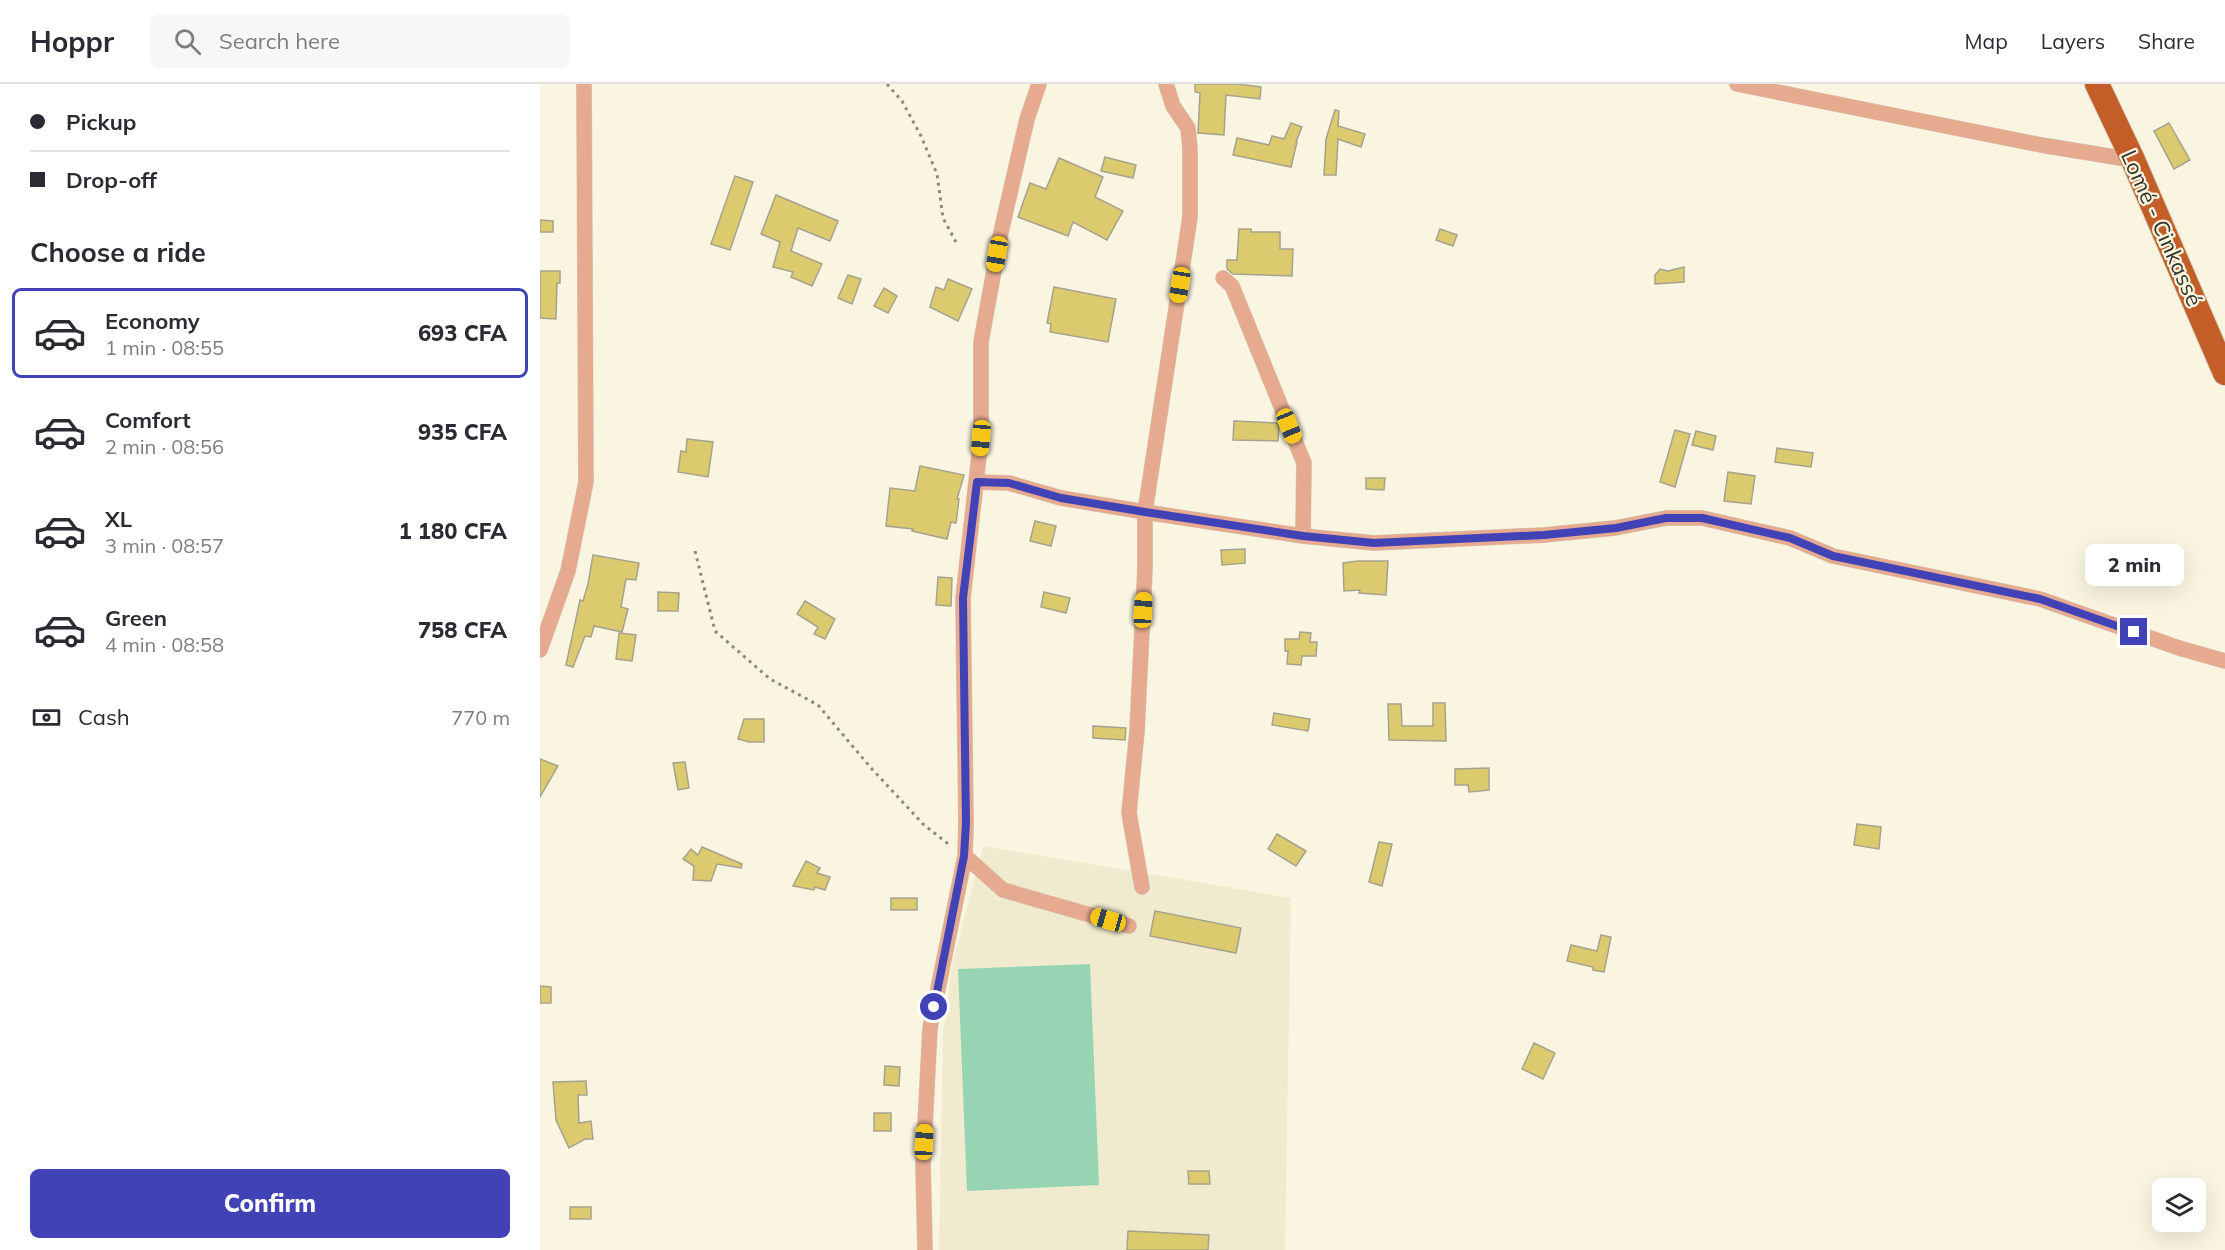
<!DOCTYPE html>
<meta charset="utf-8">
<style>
body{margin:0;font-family:Mulish,sans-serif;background:#f7f7f7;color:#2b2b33;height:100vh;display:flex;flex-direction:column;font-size:22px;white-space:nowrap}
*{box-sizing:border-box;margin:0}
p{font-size:20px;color:#7c7c81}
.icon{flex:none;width:33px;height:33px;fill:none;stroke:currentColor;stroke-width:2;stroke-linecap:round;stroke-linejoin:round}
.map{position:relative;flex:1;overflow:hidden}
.panel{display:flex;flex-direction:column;background:#fff;width:540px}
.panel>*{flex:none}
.banner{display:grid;align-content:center;height:132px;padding:0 30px;background:#fff}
.tools{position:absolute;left:1612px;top:1094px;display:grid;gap:12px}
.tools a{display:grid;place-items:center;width:54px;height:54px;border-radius:9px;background:#fff;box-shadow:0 6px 24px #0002;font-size:30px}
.end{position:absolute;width:27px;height:27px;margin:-14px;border:8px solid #4242b7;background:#fff;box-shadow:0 0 0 3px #fff}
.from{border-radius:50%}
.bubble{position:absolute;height:42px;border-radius:9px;background:#fff;box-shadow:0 6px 24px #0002;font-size:20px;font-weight:800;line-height:42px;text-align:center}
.car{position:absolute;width:18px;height:36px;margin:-18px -9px;border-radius:8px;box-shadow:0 0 4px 2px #0007;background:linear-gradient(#f5c518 24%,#345 0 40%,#f5c518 0 76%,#345 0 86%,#f5c518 0)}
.banner b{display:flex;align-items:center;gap:21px;height:57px;font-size:22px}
.banner b+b{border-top:2px solid #e1e1e2}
.banner i{width:15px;height:15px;background:#2b2b33}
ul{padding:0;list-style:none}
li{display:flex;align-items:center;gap:18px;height:90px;margin:0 12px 9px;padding:0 18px;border:3px solid transparent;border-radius:9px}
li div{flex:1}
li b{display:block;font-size:22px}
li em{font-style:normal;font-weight:800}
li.selected{border-color:#4242b7}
li>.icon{width:54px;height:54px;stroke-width:1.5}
h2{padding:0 30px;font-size:27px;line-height:72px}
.pay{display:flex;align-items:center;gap:15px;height:66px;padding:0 30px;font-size:22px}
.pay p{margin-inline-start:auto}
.cta{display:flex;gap:12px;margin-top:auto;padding:12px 30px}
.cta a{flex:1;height:69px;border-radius:9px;background:#4242b7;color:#fff;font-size:24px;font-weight:800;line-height:69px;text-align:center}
header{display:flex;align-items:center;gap:36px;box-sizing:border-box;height:84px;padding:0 30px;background:#fff;border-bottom:2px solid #e1e1e2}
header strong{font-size:28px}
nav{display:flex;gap:33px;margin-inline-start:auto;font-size:21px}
.search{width:420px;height:54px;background:#f7f7f7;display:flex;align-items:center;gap:15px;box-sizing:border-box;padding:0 21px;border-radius:9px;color:#7c7c81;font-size:22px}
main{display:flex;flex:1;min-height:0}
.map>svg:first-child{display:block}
</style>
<header>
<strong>Hoppr</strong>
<div class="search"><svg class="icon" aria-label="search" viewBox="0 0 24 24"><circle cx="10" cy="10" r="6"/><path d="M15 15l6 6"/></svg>Search here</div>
<nav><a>Map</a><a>Layers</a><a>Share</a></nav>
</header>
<main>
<section class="panel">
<div class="banner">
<b><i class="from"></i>Pickup</b>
<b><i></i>Drop-off</b>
</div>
<h2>Choose a ride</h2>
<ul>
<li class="selected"><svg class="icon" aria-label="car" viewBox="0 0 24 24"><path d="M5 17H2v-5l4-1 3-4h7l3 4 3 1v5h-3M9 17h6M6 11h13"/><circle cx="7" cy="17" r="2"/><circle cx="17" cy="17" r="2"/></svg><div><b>Economy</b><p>1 min · 08:55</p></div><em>693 CFA</em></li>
<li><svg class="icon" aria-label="car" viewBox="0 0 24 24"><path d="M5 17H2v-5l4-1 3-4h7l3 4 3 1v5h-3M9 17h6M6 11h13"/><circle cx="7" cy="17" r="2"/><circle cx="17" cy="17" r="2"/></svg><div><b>Comfort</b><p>2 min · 08:56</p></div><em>935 CFA</em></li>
<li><svg class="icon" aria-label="car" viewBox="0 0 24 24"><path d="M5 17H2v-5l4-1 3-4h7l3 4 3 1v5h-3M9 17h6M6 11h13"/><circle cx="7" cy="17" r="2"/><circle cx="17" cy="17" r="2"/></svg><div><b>XL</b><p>3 min · 08:57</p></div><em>1 180 CFA</em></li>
<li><svg class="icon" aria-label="car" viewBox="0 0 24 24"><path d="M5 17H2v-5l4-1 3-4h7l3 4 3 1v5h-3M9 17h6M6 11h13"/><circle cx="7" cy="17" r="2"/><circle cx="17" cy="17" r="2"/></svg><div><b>Green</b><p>4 min · 08:58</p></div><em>758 CFA</em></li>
</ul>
<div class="pay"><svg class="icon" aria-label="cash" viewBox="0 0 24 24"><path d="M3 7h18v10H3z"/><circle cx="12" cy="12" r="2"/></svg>Cash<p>770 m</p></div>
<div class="cta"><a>Confirm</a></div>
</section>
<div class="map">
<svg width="1685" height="1166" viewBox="0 0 1685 1166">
<rect width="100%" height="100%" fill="#f9f5e0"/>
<path fill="#f0ebce" d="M443,762L751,814L745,1166H399L403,950L412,881Z"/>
<path fill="#96d4b3" d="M550,880L559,1101L427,1107L418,885Z"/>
<g fill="#dbcb6e" stroke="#a6a28e" stroke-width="1.5">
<path d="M655,0H697L721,3L720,15L686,11L684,51L658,49L660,9L655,8Z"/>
<path d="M795,26L799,27L798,42L825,50L821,63L798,55L796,91H784L786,55Z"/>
<path d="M751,39L762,43L756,58H757L751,83L693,71L697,54L729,61L732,52L744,55Z"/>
<path d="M1629,39L1650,76L1634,85L1614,47Z"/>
<path d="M565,73L596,81L593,94L561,87Z"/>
<path d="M519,74L563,93L555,113L583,127L567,156L533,138L528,152L478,133L490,99L506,105Z"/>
<path d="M195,92L213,98L190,166L171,160Z"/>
<path d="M236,111L298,137L290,157L258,144L251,167L282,180L272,202L251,193L253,188L233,183L240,158L221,150Z"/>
<path d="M0,136L13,137V148H0Z"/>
<path d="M699,145H711V148H740V165H753L752,192L693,190L687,185V176H697Z"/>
<path d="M900,145L917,151L913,162L896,156Z"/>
<path d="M1144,183V198L1115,200V191L1120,185L1128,187Z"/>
<path d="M0,187H20V199H17L16,235L0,234Z"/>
<path d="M308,191L321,195L312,220L298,214Z"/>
<path d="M408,195L432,205L418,237L390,223L396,203L404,206Z"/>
<path d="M514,203L576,215L568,258L510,248L511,240L507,239Z"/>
<path d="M344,204L357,212L348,229L334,222Z"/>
<path d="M694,337L737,339L739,343L738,357L693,356Z"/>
<path d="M1135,346L1150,350L1135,403L1120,398Z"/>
<path d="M1156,347L1176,352L1173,366L1152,361Z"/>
<path d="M147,355L173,358L168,393L138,388L141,367L146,368Z"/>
<path d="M1237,364L1273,369L1271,383L1235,378Z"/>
<path d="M380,382L424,391L417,415H419L416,439L411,438L407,455L372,447L373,445L346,442L350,404L375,407Z"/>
<path d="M1188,388L1215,392L1211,420L1184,417Z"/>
<path d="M826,394H845L844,406L826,405Z"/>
<path d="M495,437L516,442L511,462L490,457Z"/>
<path d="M705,465V479L682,481L681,466Z"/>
<path d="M53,471L99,479L96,496L86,495L81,523L88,525L82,548L54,542L51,553L45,552L33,583L26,581L40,516L43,517L48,500Z"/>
<path d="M818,477H848L846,511L819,509L820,506L804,507L803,479Z"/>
<path d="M398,493L412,494L411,522L396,521Z"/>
<path d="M118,508L139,509L138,527H118Z"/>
<path d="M504,508L530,514L526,529L501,523Z"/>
<path d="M265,517L295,535L285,555L274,550L278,543L257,530Z"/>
<path d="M760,548L771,549L770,558H777L776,572H762L761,581L747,580L748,567H745V555H759Z"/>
<path d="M79,549L96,551L92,577L76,575Z"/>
<path d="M893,619H905L906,657L849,656L848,620H861L862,642H893Z"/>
<path d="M734,629L770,635L768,647L732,641Z"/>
<path d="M204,635H224V658H209L198,655Z"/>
<path d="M553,642L586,644L585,656L553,654Z"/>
<path d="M0,675L18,682L0,713Z"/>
<path d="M145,678L149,704L138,706L133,679Z"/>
<path d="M949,684V706L929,708L928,701H915V685Z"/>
<path d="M1317,740L1341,743L1339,765L1314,761Z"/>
<path d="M737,750L766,767L756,782L728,765Z"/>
<path d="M839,758L852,760L842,802L829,798Z"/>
<path d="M162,763L202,780L201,784L177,780L171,797L153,796L154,782L143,775L151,765L158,771Z"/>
<path d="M266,777L280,784L277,789L290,793L285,806L275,803L274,806L253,802Z"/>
<rect x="351" y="814" width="26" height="12"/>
<path d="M615,827L701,844L696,869L610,852Z"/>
<path d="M1061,851L1071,853L1064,888L1053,886V883L1027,877L1031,861L1057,867Z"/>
<path d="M0,902L11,903V919H0Z"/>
<path d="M994,959L1015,969L1003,995L982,985Z"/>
<path d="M345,982L360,983L359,1002L344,1001Z"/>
<path d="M46,997L47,1011H38L39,1039L51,1037L53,1055H45L29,1064L16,1036L13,998Z"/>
<rect x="334" y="1029" width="17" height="18"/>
<path d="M648,1087H669L670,1100H649Z"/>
<rect x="30" y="1123" width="21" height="12"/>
<path d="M588,1147L669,1151L668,1166H587Z"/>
</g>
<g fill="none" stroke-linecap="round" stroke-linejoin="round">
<g stroke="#d6d2bf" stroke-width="16">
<g id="minor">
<path d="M1197,0L1501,61L1593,76"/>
<path d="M683,194L692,202L764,379L763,452"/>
<path d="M437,398L469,399L521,414L605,428L763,452L834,459L1004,451L1075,444L1126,434H1162L1250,454L1293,472L1500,515L1639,564L1685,577"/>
<path d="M0,566L28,487L46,398L44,0"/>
<path d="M425,772L463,806L589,842"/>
<path d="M602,803L589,729L597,647L605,484V428L650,133V65L648,44L633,22L626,0"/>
<path d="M385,1166L383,1081L390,944L425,772L426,739L423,514L441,354V258L461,148L487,35L499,0"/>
</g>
</g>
<g stroke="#d6d2bf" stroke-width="26">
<path id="trunk" d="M1557,0L1593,76L1685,289"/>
</g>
<g stroke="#8d8a7d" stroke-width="3" stroke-dasharray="3 4.5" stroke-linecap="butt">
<path d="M347,0L362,17L381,52L397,90L403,134L416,158"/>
<path d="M155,467L175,547L230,595L278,621L331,684L384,741L411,762"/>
</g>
<use href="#minor" stroke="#e5aa8f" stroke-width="15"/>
<use href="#trunk" stroke="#c35e28" stroke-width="24"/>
</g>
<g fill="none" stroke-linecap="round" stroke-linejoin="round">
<path stroke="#4242b7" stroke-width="8" d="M394,923L424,772L426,739L423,514L437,398L469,399L521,414L605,428L763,452L834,459L1004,451L1076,444L1126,434H1162L1250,454L1293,472L1500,515L1594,548"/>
</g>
<g text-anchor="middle" stroke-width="4.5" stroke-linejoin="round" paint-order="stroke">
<g font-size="22" fill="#34332b" stroke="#f9f5e0">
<text transform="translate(1622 144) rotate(66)" y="8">Lomé - Cinkassé</text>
</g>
</g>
</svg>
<div class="tools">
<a><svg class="icon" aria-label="layers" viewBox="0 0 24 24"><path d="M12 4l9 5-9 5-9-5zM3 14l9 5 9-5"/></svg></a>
</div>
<i class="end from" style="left:394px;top:923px"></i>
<i class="end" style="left:1594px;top:548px"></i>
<div class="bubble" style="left:1545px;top:460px;width:99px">2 min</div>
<i class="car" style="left:457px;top:170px;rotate:190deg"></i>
<i class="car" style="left:640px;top:201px;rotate:189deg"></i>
<i class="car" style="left:749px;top:342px;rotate:158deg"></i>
<i class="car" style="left:441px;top:354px;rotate:185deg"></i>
<i class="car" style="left:603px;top:526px;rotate:3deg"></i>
<i class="car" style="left:568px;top:836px;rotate:286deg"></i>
<i class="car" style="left:384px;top:1058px;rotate:3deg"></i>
</div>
</main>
